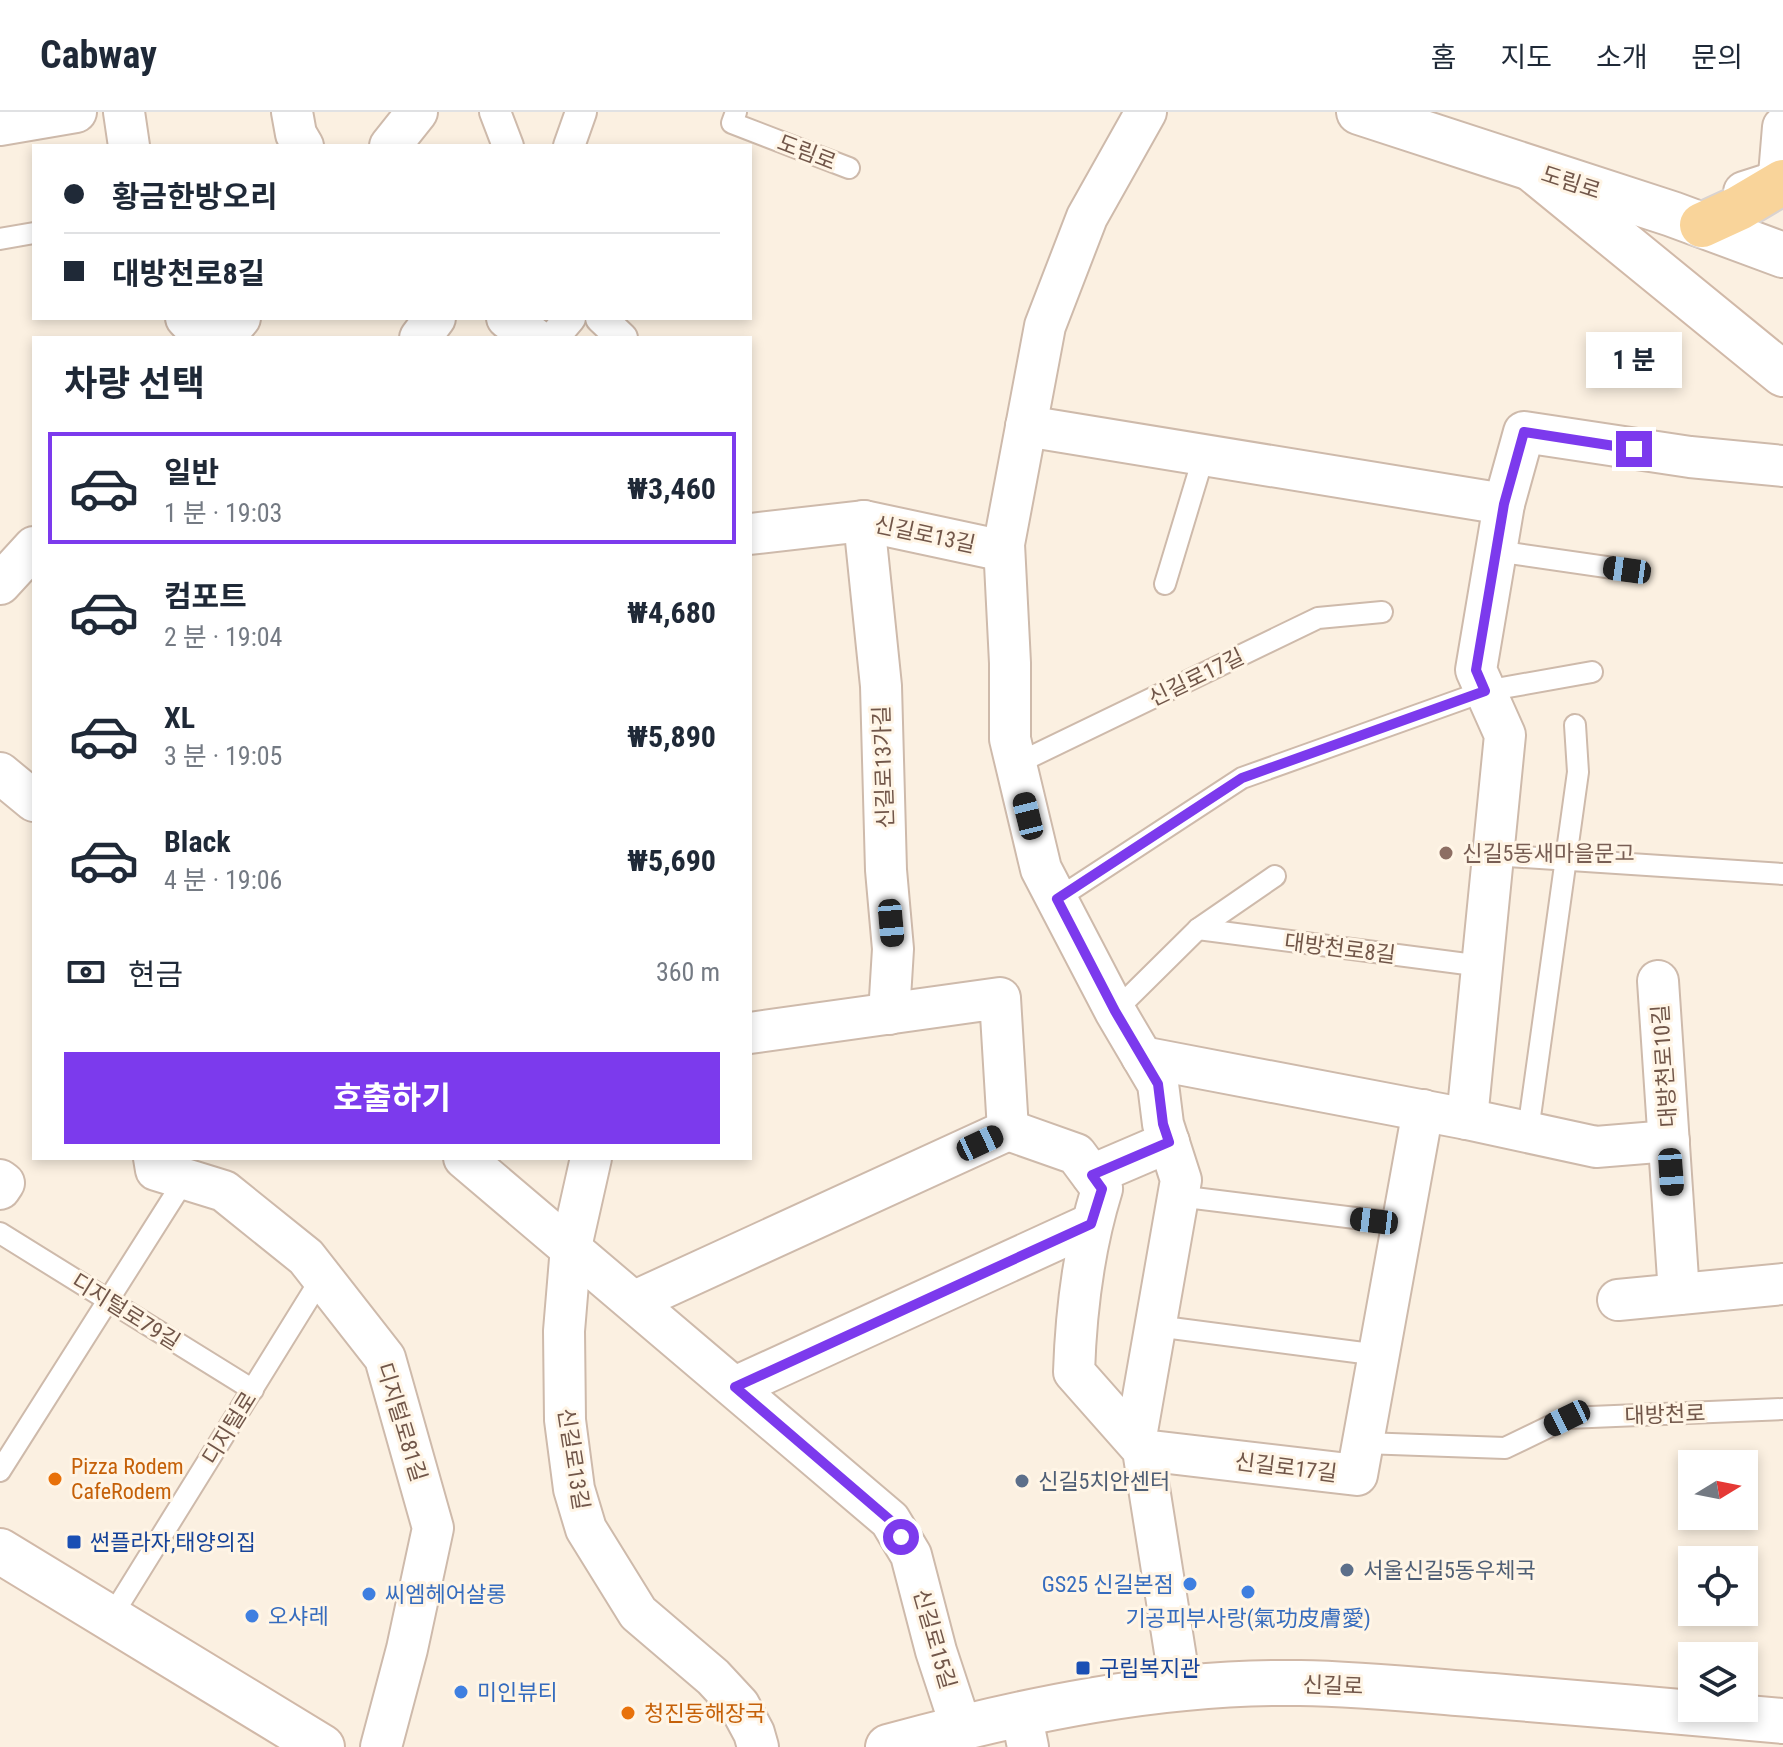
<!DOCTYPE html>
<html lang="ko">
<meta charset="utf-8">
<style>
body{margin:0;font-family:"Roboto Condensed","Noto Sans KR",sans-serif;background:#f6f6f7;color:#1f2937;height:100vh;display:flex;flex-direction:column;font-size:30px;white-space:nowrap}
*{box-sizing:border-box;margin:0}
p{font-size:26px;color:#747a83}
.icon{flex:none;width:44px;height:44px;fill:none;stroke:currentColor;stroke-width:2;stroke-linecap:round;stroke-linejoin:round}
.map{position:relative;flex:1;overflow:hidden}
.details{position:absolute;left:32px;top:224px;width:720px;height:824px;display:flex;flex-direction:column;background:#fff;border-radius:0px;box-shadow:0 4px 12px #0003}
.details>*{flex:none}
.hud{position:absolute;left:32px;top:32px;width:720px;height:176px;border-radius:0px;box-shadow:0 4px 12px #0003;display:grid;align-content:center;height:176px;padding:0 32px;background:#fff}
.needle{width:52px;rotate:80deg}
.fabs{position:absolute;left:1678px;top:1338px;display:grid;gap:16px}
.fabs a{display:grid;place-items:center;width:80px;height:80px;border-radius:0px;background:#fff;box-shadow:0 4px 12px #0003;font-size:40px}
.end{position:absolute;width:36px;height:36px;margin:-18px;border:10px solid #7c3aed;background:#fff;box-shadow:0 0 0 4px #fff}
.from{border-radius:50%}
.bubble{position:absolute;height:56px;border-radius:0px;background:#fff;box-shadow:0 4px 12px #0003;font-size:26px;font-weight:700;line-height:56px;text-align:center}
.car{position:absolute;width:24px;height:48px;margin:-24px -12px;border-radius:10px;box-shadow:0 0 6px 2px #0007;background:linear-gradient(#222 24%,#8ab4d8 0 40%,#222 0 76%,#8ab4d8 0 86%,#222 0)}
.hud b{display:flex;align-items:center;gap:28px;height:76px;font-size:30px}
.hud b+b{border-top:2px solid #e0e1e3}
.hud i{width:20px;height:20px;background:#1f2937}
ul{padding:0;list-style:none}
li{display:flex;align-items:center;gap:24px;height:112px;margin:0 16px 12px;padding:0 16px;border:4px solid transparent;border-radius:0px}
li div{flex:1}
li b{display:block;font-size:30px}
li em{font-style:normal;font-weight:700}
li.on{border-color:#7c3aed}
li>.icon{width:72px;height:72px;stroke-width:1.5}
h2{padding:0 32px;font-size:36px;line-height:96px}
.pay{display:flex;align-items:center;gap:20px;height:88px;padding:0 32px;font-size:30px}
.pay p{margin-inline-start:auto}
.primary-button{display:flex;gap:16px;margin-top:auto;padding:16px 32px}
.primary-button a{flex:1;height:92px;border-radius:0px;background:#7c3aed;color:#fff;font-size:32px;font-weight:700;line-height:92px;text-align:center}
header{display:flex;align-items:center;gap:48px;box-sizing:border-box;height:112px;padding:0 40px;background:#fff;border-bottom:2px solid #e0e1e3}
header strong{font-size:38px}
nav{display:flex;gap:44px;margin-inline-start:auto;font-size:28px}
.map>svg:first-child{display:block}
</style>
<header>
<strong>Cabway</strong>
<nav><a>홈</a><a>지도</a><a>소개</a><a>문의</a></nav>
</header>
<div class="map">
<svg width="1783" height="1635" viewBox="0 0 1783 1635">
<rect width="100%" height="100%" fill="#fbf0e1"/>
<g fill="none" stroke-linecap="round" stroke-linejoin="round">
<g stroke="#cebaab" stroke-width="24">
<g id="service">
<path d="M736,0L732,11L849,56"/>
<path d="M0,127L34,121"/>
<path d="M1496,439L1627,458"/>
<path d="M1165,472L1204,343"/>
<path d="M1016,652L1318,506L1382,500"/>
<path d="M1493,743L1783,762"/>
<path d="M1057,787L1242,666L1485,579L1592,560"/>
<path d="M1198,817L1482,854"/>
<path d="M1115,899L1198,817L1275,764"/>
<path d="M1528,1019L1578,660L1575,613"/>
<path d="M1178,1084L1403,1112"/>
<path d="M0,1121L253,1278"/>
<path d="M1156,1214L1379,1243"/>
<path d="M1363,1331L1505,1336L1567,1306L1783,1297"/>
<path d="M0,1359L185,1067"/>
<path d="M110,1507L322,1165"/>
</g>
</g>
<g stroke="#cebaab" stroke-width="34">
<g id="pedestrian">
<path d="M495,0L508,34"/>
<path d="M569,34L581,0"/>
<path d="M601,206L622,226"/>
<path d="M553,226L570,206"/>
</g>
</g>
<g stroke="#cebaab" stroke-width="44">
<g id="minor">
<path d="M124,0L129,34"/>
<path d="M292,0L296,22L303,34"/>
<path d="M1146,0L1087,105L1045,214L1004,432L1010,551V627L1041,757L1115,899L1158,972L1163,1012L1181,1068L1136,1325L1143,1338L1357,1363L1423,998"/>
<path d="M0,13L76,0"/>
<path d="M390,34L417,0"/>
<path d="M1744,80L1769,72L1779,63L1783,15"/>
<path d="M186,206L205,226"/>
<path d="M507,206L534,226"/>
<path d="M223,226L240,206"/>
<path d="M420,226L435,206"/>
<path d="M1026,314L1504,392"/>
<path d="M864,409L881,574L886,758L893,837L889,902"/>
<path d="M750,422L864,409L1004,439"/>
<path d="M0,472L34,435"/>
<path d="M0,661L34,689"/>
<path d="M1658,869L1679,1182"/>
<path d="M750,921L1000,886L1008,1018"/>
<path d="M1142,945L1467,1007L1596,1035L1669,1029"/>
<path d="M1467,1007L1505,623L1476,558L1504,392L1524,320L1690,345L1783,354"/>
<path d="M1008,1018L1076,1042L1102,1077C1084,1135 1076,1199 1074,1260L1143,1338L1181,1578"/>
<path d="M154,1046L156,1058L224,1079L306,1145L385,1246L433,1416L407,1537L381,1635"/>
<path d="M464,1046L890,1408L911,1443L936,1539L961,1615"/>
<path d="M591,1046L571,1135L564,1219L565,1308L574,1377L586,1417L638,1501L713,1565L739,1593L754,1621L758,1635"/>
<path d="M1092,1063L1169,1030"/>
<path d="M0,1068L4,1071L0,1077"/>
<path d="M1618,1188L1783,1172"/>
<path d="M635,1189L1008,1018"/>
<path d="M735,1275L1091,1112"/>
<path d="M1021,1601L1028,1635"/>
</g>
</g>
<g stroke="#cebaab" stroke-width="48">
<path id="tertiary" d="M1359,0L1672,102L1783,143"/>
</g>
<g stroke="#d1b9a8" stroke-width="48">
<g id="secondary">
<path d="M1532,57L1783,262"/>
<path d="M0,1439L322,1635"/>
<path d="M888,1635C1022,1598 1161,1569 1300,1571C1364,1572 1429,1579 1493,1584C1590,1592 1686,1600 1783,1609"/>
</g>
</g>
<g stroke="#dad3d0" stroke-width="48">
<path id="primary" d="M1702,113L1739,96L1783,70"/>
</g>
<use href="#service" stroke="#fff" stroke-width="20"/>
<use href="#pedestrian" stroke="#fff" stroke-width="30"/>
<use href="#minor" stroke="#fff" stroke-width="40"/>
<use href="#tertiary" stroke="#fff" stroke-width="44"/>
<use href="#secondary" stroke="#fff" stroke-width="44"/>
<use href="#primary" stroke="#f9d49a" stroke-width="44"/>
</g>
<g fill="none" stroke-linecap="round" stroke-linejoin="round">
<path stroke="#7c3aed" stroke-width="10" d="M901,1425L890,1408L735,1275L1091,1112L1102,1077L1092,1063L1169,1030L1163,1012L1158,972L1115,899L1057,787L1242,666L1485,579L1476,558L1504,392L1524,320L1634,337"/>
</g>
<circle fill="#8d6e63" stroke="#fff5e6" stroke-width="3" cx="1446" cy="741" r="8"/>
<g fill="#e8710a" stroke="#fff5e6" stroke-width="3">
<circle cx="55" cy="1367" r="8"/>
<circle cx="628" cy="1601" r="8"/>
</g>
<g fill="#5c6f8a" stroke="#fff5e6" stroke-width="3">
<circle cx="1022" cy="1369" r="8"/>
<circle cx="1347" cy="1458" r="8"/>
</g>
<g fill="#1a4fb4" stroke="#fff5e6" stroke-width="3">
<rect x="66" y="1422" width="16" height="16" rx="4"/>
<rect x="1075" y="1548" width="16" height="16" rx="4"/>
</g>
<g fill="#3f7fe0" stroke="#fff5e6" stroke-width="3">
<circle cx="1190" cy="1472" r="8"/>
<circle cx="1248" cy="1480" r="8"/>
<circle cx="369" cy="1482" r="8"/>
<circle cx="252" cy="1504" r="8"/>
<circle cx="461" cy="1580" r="8"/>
</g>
<g text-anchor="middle" stroke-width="6" stroke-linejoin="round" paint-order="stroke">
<g font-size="22" fill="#715649" stroke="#fff5e6">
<text transform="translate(807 40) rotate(21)" y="8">도림로</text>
<text transform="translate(1571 70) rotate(18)" y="8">도림로</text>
<text transform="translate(925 422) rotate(12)" y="8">신길로13길</text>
<text transform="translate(1196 565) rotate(-26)" y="8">신길로17길</text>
<text transform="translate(883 655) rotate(-92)" y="8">신길로13가길</text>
<text transform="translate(1340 836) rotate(7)" y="8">대방천로8길</text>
<text transform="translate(1664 954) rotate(-94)" y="8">대방천로10길</text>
<text transform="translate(126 1199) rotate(32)" y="8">디지털로79길</text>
<text transform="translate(1665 1302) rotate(-2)" y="8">대방천로</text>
<text transform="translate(402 1310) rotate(73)" y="8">디지털로81길</text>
<text transform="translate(229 1316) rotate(-58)" y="8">디지털로</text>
<text transform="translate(574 1347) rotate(81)" y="8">신길로13길</text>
<text transform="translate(1286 1355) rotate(7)" y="8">신길로17길</text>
<text transform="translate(935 1527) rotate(74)" y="8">신길로15길</text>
<text transform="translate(1333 1573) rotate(2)" y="8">신길로</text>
</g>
<g font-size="22" fill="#785e54" stroke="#fff5e6" text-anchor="start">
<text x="1462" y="749">신길5동새마을문고</text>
</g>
<g font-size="22" fill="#c56008" stroke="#fff5e6" text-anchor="start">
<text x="71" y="1362">Pizza Rodem<tspan x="71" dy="25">CafeRodem</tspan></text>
<text x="644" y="1609">청진동해장국</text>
</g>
<g font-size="22" fill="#4e5e75" stroke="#fff5e6" text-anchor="start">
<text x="1038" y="1377">신길5치안센터</text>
<text x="1363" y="1466">서울신길5동우체국</text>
</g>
<g font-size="22" fill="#164399" stroke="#fff5e6" text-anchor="start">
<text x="90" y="1438">썬플라자,태양의집</text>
<text x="1099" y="1564">구립복지관</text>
</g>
<g font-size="22" fill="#366cbe" stroke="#fff5e6" text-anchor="start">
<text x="1174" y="1480" text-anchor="end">GS25 신길본점</text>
<text x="385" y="1490">씨엠헤어살롱</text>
<text x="268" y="1512">오샤레</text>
<text x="1248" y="1514" text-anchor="middle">기공피부사랑(氣功皮膚愛)</text>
<text x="477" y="1588">미인뷰티</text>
</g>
</g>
</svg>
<div class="fabs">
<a><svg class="needle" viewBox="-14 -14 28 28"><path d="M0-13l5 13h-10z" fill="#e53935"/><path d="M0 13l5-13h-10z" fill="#747a83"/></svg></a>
<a><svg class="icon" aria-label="locate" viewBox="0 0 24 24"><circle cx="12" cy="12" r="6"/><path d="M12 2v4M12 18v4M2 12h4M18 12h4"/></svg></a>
<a><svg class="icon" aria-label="layers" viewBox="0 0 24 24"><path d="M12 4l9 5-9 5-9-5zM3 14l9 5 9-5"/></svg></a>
</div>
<i class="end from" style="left:901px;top:1425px"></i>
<i class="end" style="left:1634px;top:337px"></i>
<div class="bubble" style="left:1586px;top:220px;width:96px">1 분</div>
<i class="car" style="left:1627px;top:458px;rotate:278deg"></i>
<i class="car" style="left:1028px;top:704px;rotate:346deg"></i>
<i class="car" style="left:891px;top:811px;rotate:175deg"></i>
<i class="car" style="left:980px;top:1031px;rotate:65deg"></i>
<i class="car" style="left:1671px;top:1060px;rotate:176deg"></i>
<i class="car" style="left:1374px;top:1109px;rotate:277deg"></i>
<i class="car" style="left:1567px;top:1306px;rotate:244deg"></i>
<div class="hud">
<b><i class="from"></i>황금한방오리</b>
<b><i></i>대방천로8길</b>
</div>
<section class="details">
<h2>차량 선택</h2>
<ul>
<li class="on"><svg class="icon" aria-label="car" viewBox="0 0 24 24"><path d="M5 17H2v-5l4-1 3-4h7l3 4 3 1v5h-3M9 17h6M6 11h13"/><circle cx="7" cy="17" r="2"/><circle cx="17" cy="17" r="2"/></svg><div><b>일반</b><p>1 분 · 19:03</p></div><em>₩3,460</em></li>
<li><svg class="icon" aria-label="car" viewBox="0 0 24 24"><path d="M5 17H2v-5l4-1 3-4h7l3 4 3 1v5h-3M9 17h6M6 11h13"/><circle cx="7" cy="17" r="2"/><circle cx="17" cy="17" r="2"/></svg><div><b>컴포트</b><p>2 분 · 19:04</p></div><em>₩4,680</em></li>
<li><svg class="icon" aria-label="car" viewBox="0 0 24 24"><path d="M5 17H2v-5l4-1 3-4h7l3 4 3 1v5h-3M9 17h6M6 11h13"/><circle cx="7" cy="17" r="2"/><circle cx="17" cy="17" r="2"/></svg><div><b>XL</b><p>3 분 · 19:05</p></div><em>₩5,890</em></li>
<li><svg class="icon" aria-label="car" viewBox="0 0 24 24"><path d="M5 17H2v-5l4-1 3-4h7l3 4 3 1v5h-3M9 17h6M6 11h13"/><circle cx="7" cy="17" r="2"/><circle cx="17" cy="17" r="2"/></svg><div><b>Black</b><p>4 분 · 19:06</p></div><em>₩5,690</em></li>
</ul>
<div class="pay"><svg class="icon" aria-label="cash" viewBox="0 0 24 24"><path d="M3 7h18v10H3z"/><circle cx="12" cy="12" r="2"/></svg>현금<p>360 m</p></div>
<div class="primary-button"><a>호출하기</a></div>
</section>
</div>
